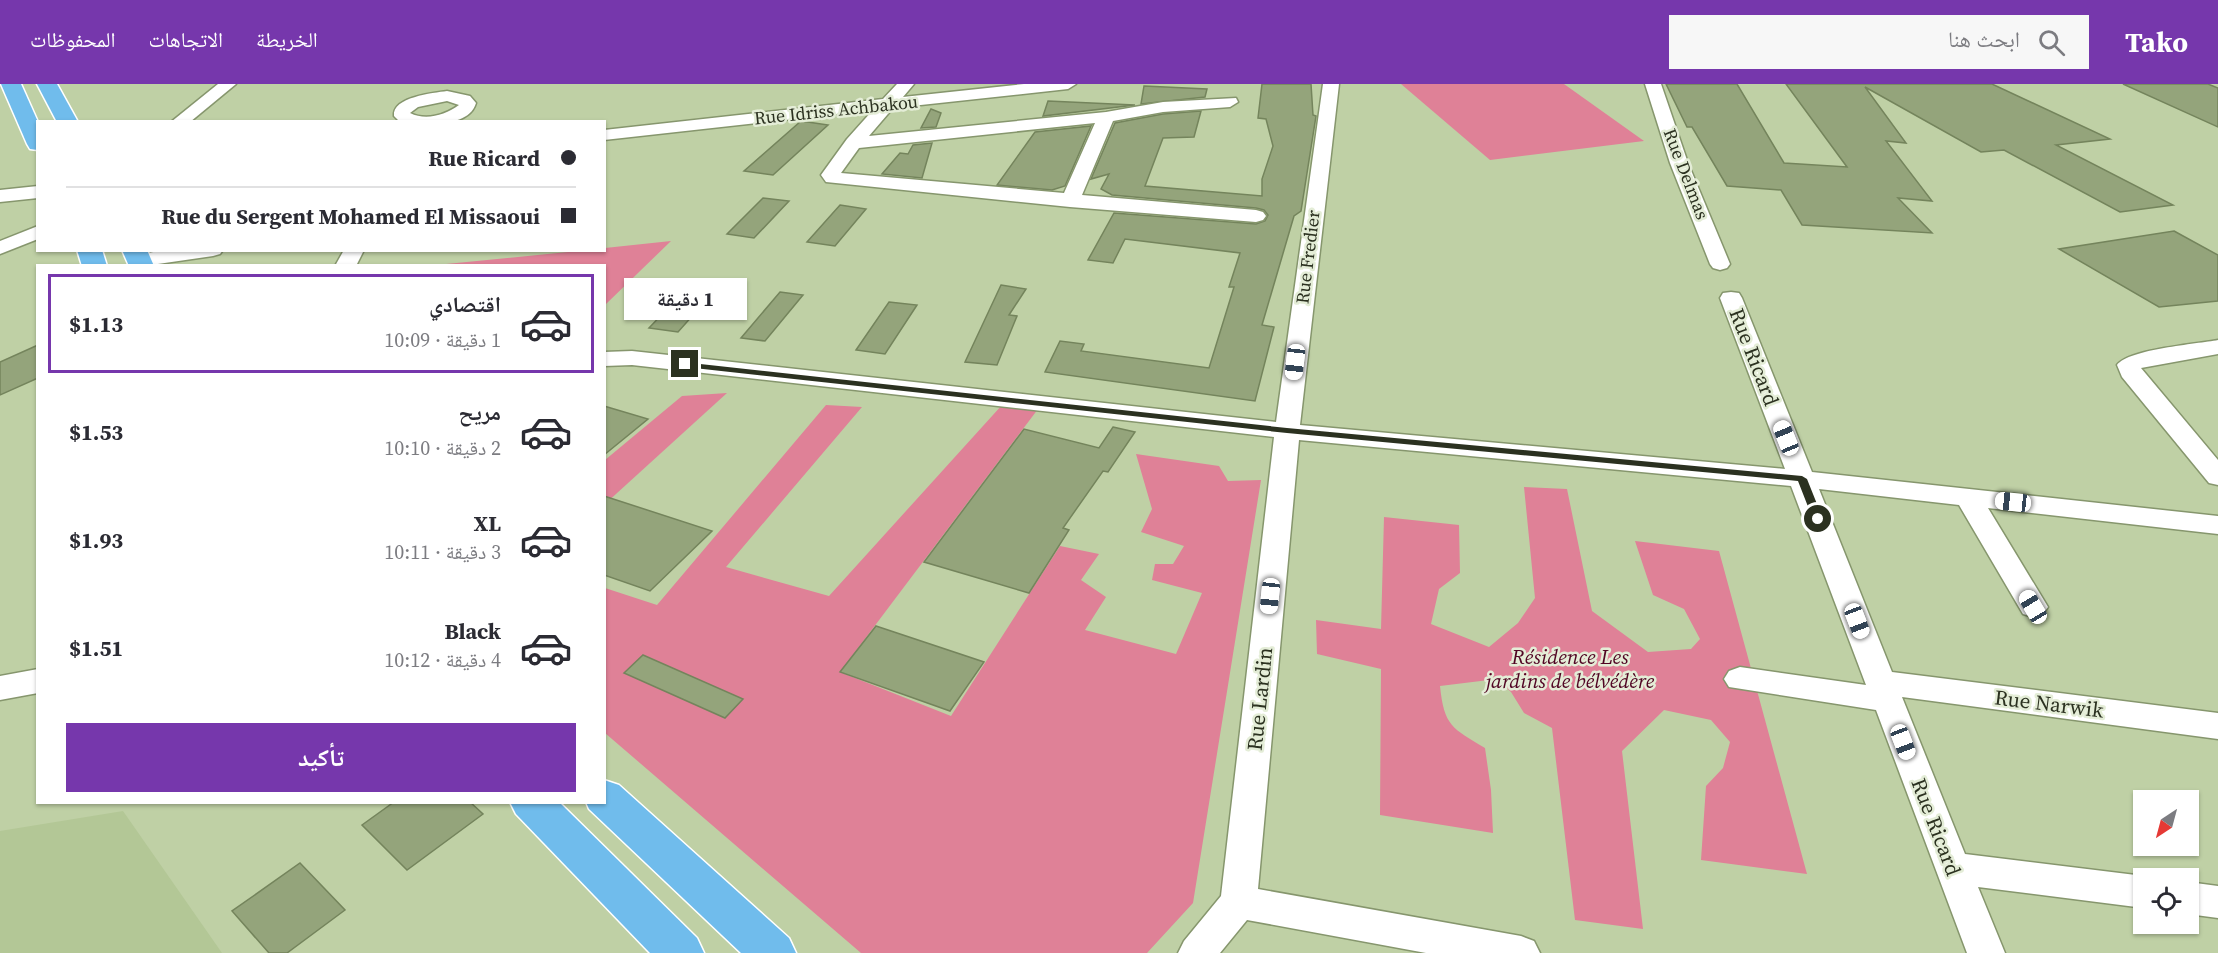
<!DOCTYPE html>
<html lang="ar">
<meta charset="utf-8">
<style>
body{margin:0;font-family:"Source Serif 4","Noto Naskh Arabic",serif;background:#f7f7f7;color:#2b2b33;direction:rtl;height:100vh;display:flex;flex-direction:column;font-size:22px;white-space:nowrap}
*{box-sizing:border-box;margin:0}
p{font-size:20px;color:#7c7c81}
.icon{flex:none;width:33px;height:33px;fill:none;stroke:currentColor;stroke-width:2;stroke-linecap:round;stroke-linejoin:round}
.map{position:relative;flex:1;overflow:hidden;direction:ltr}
.drawer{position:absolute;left:36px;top:180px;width:570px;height:540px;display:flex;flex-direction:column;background:#fff;border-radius:0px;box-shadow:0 2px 4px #0004;direction:rtl}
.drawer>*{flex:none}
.guide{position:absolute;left:36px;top:36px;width:570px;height:132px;border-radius:0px;box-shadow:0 2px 4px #0004;direction:rtl;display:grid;align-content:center;height:132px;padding:0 30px;background:#fff}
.needle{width:39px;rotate:216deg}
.buttons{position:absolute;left:2133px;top:706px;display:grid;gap:12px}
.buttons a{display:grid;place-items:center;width:66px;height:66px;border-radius:0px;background:#fff;box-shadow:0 2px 4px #0004;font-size:30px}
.end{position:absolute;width:27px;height:27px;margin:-14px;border:8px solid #2b3120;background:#fff;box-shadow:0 0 0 3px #fff}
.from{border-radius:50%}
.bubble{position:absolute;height:42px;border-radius:0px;background:#fff;box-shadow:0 2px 4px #0004;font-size:20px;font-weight:700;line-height:42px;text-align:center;direction:rtl}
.car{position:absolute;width:18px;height:36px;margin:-18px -9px;border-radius:8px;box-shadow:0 0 4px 2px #0007;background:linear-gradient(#fff 24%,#345 0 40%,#fff 0 76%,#345 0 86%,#fff 0)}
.guide b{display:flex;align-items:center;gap:21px;height:57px;font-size:22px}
.guide b+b{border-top:2px solid #e1e1e2}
.guide i{width:15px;height:15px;background:#2b2b33}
ul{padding:10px 0 0;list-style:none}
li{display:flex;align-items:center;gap:18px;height:99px;margin:0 12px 9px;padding:0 18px;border:3px solid transparent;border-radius:0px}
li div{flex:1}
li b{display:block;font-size:22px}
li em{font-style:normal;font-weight:700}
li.selected{border-color:#7637ac}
li>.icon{width:54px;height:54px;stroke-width:1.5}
.button{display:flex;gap:12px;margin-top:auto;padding:12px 30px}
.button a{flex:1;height:69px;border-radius:0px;background:#7637ac;color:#fff;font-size:24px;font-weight:700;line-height:69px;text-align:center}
header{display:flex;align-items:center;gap:36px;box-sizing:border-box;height:84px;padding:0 30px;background:#7637ac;color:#fff}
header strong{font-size:28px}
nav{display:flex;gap:33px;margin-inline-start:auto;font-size:21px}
.search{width:420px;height:54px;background:#f7f7f7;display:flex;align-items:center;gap:15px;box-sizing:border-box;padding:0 21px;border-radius:0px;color:#7c7c81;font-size:22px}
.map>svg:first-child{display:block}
</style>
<header>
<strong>Tako</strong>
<div class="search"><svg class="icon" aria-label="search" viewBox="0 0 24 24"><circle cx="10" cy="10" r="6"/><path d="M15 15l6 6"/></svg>ابحث هنا</div>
<nav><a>الخريطة</a><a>الاتجاهات</a><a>المحفوظات</a></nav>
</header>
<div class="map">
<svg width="2218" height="869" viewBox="0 0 2218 869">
<rect width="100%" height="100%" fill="#bfd0a5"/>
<path fill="#b3c796" d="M123,727L222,869H0V747Z"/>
<g fill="#df8197">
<path d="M1401,0H1564L1644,57L1490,76Z"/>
<path d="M671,157L605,221L604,182L436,181L578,167L604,166L605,164Z"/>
<path d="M727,309L605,420V376L682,312Z"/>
<path d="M826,321L862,323L726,483L829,512L1002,321L1038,325L840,588L951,632L1060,462L1099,470L1081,496L1106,513L1085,546L1176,570L1202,509L1152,496L1155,480H1173L1184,462L1141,448L1152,425L1136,370L1219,382L1228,397L1261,396L1193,819L1147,869H861L605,649V504L657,521Z"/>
<path d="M1524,403L1567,405L1592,527L1648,568L1691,565L1700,555L1684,525L1653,511L1635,457L1719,467L1807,790L1701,776L1706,702L1723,684L1730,658L1711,636L1664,626L1622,667L1643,845L1575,836L1552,644L1524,629L1511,608L1497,595L1440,602C1444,642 1452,644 1485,664L1491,706L1493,749L1380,731L1381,585L1317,570L1316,536L1381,545L1384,433L1459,441L1460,489L1439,505L1431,540L1489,563L1518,539L1535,514Z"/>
</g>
<g fill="#94a47b" stroke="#74845c" stroke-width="1.5">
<path d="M1262,0H1311L1313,31L1316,32L1301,127L1294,132L1262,241L1274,243L1255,317L1045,288L1060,257L1084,260L1081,267L1209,284L1234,203H1229L1240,169L1125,155L1113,179L1088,176L1114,129L1256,140L1265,137L1268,131L1264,126L1256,124L1112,111L1101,105L1109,90L1091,95L1115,39L1163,30L1201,27L1194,53L1163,54L1145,102L1262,112V95L1273,62L1266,35L1258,34Z"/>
<path d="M1666,0H1737L1784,79L1847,83L1786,0H1992L2110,55L2056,61L2173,121L2120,128L2004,66L1981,68L1865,3L1906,59L1886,57L1932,117L1898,114L1932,149L1802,141L1781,106L1727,102L1692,43H1687Z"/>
<path d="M2123,0H2208L2218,4V43Z"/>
<path d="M1144,2L1207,5L1205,13L1141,20Z"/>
<path d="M1048,17L1135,21L1043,32Z"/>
<path d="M931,25L941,29L936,43L921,44Z"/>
<path d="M801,37L828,41L773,91L744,87Z"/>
<path d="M1091,42L1065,102L1052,106L997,101L1035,48Z"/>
<path d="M932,59L922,94L882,90L900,69L908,70L913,61Z"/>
<path d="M763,114L789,117L754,154L727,150Z"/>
<path d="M840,121L866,125L835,162L807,158Z"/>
<path d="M2174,147L2218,171V217L2159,223L2059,165Z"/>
<path d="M691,200L718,203L678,248L649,244Z"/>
<path d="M1001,201L1026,205L1009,231L1017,232L997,281L965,278Z"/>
<path d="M780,208L803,211L765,257L741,254Z"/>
<path d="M889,218L917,221L885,270L856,266Z"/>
<path d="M38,261V294L0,311V278Z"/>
<path d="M604,322L648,335L604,371Z"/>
<path d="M1113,343L1135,348L1108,388L1103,387L1063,444L1069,446L1029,509L924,478L1024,345L1099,364Z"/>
<path d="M604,412L712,447L650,507L604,491Z"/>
<path d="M876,542L984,578L950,627L840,588Z"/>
<path d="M643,571L743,615L725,634L624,589Z"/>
<path d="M394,718H470L483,730L407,786L362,741Z"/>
<path d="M300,779L345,826L287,869H269L232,827Z"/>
</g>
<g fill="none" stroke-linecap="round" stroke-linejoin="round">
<g stroke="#86966d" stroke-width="3">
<g id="minor">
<path d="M218,0H236L190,38H171Z"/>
<path d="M897,0H914L903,13L1024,0H1076L1068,5L893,24L869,52L1106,28L1163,18L1236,14L1238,18L1230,23L1163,28L1113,37L1082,111L1256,126L1263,128L1266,132L1263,136L1256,138L1070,123L826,98L821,91L847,55L873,26L604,56V46L883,15ZM1095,39L1064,109L841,89L859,64Z"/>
<path d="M1323,0H1339L1300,341L1785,385L1720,214L1723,209L1731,208L1739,209L1742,214L1812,388L2218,432V450L1988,424L2048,523L2043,530L2033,533L2023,530L1959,421L1819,405L1892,588L2218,629V655L1902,613L1965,770L2144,792L2152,795H2144V824L1978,803L2005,869H1967L1876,626L1729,603L1724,595L1729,587L1740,583L1866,601L1791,402L1299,356L1258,805L1521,852L1534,857L1540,869H1426L1247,836L1220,869H1178L1184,857L1221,812L1274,353L632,281L604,282V268L632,267L1276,338Z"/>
<path d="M1645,0H1661L1688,79L1730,180L1727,184L1720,186L1713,184L1710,180L1670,79Z"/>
<path d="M447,7L470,12L476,19C468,46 422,38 400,38L394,32C392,13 433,9 447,7ZM447,17L459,21C445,31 426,37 410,29L418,23Z"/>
<path d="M38,102V114L0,118V106Z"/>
<path d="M38,142V155L0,170V157Z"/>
<path d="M164,166H223L220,170L213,172L144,182L132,180L129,176L132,172Z"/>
<path d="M344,166H364L356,182H335Z"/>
<path d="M2218,256V270L2141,284L2218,376V401L2209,399L2122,293L2117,281C2129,265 2197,260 2218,256Z"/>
<path d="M38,585V609L0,616V592Z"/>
<path d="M2188,798L2218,802V834L2188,830Z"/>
</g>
</g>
<g stroke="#fff" stroke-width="3">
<g id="primary">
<path d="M1,0H21L38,38V66L30,65L27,60Z"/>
<path d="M37,0H57L78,38H57Z"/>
<path d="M77,166H102L107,182H82Z"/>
<path d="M122,166H147L154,182H129Z"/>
<path d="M604,696L619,701L789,854L796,869H741L589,725L586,718H604Z"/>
<path d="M510,718H559L697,854L704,869H650L516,730Z"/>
</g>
</g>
<use href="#minor" fill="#fff" fill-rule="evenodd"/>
<use href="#primary" fill="#70bcec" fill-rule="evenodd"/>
</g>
<path fill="#2b3120" d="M682,278L1287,344L1802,392L1807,395L1823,435L1821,438H1814L1798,397L1287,349L685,283L681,280Z"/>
<g text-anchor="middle" stroke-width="5" stroke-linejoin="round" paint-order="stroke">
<g font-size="18" fill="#2b3120" stroke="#e4edd7">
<text transform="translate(836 26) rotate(-6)" y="6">Rue Idriss Achbakou</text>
<text transform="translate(1686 90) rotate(69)" y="6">Rue Delmas</text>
<text transform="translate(1308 173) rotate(-83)" y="6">Rue Fredier</text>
</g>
<g font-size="21" fill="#2b3120" stroke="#e4edd7">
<text transform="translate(1754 273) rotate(69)" y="7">Rue Ricard</text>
<text transform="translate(1260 615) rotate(-84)" y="7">Rue Lardin</text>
<text transform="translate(2049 620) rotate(7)" y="7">Rue Narwik</text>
<text transform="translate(1936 743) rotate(69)" y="7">Rue Ricard</text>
</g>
<g font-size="21" font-style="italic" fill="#510523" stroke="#e4edd7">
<text x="1570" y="580">Résidence Les<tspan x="1570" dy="24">jardins de bélvédère</tspan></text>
</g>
</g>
</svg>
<div class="buttons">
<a><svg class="needle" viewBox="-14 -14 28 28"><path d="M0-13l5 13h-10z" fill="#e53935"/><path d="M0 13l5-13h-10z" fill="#7c7c81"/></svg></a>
<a><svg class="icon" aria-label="locate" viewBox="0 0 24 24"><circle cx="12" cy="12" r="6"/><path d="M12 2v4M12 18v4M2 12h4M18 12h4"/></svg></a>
</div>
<i class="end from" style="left:1818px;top:435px"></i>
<i class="end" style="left:685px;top:280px"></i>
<div class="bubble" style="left:624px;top:194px;width:123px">1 دقيقة</div>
<i class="car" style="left:1295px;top:278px;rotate:187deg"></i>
<i class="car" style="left:1786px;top:354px;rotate:338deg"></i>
<i class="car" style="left:2013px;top:418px;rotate:276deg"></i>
<i class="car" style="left:1270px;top:512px;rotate:186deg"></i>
<i class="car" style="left:2033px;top:523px;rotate:329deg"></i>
<i class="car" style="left:1857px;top:537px;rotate:159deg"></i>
<i class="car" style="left:1903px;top:658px;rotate:159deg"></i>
<div class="guide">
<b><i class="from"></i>Rue Ricard</b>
<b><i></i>Rue du Sergent Mohamed El Missaoui</b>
</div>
<section class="drawer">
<ul>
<li class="selected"><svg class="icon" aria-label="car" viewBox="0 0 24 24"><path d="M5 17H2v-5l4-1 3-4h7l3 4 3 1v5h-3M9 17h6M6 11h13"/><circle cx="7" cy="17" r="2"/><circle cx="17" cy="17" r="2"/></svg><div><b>اقتصادي</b><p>1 دقيقة · 10:09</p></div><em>$1.13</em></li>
<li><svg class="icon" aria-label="car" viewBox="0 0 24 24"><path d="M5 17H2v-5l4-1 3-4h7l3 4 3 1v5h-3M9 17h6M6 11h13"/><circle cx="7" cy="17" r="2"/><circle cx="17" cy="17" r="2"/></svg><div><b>مريح</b><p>2 دقيقة · 10:10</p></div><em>$1.53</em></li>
<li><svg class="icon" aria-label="car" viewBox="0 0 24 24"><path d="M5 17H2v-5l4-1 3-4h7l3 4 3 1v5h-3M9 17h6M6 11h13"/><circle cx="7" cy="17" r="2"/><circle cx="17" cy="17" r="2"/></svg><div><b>XL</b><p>3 دقيقة · 10:11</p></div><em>$1.93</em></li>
<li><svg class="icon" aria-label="car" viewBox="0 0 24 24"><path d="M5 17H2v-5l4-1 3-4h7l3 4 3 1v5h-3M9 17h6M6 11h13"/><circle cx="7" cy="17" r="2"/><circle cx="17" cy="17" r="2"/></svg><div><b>Black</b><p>4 دقيقة · 10:12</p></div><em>$1.51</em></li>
</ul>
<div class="button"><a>تأكيد</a></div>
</section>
</div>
